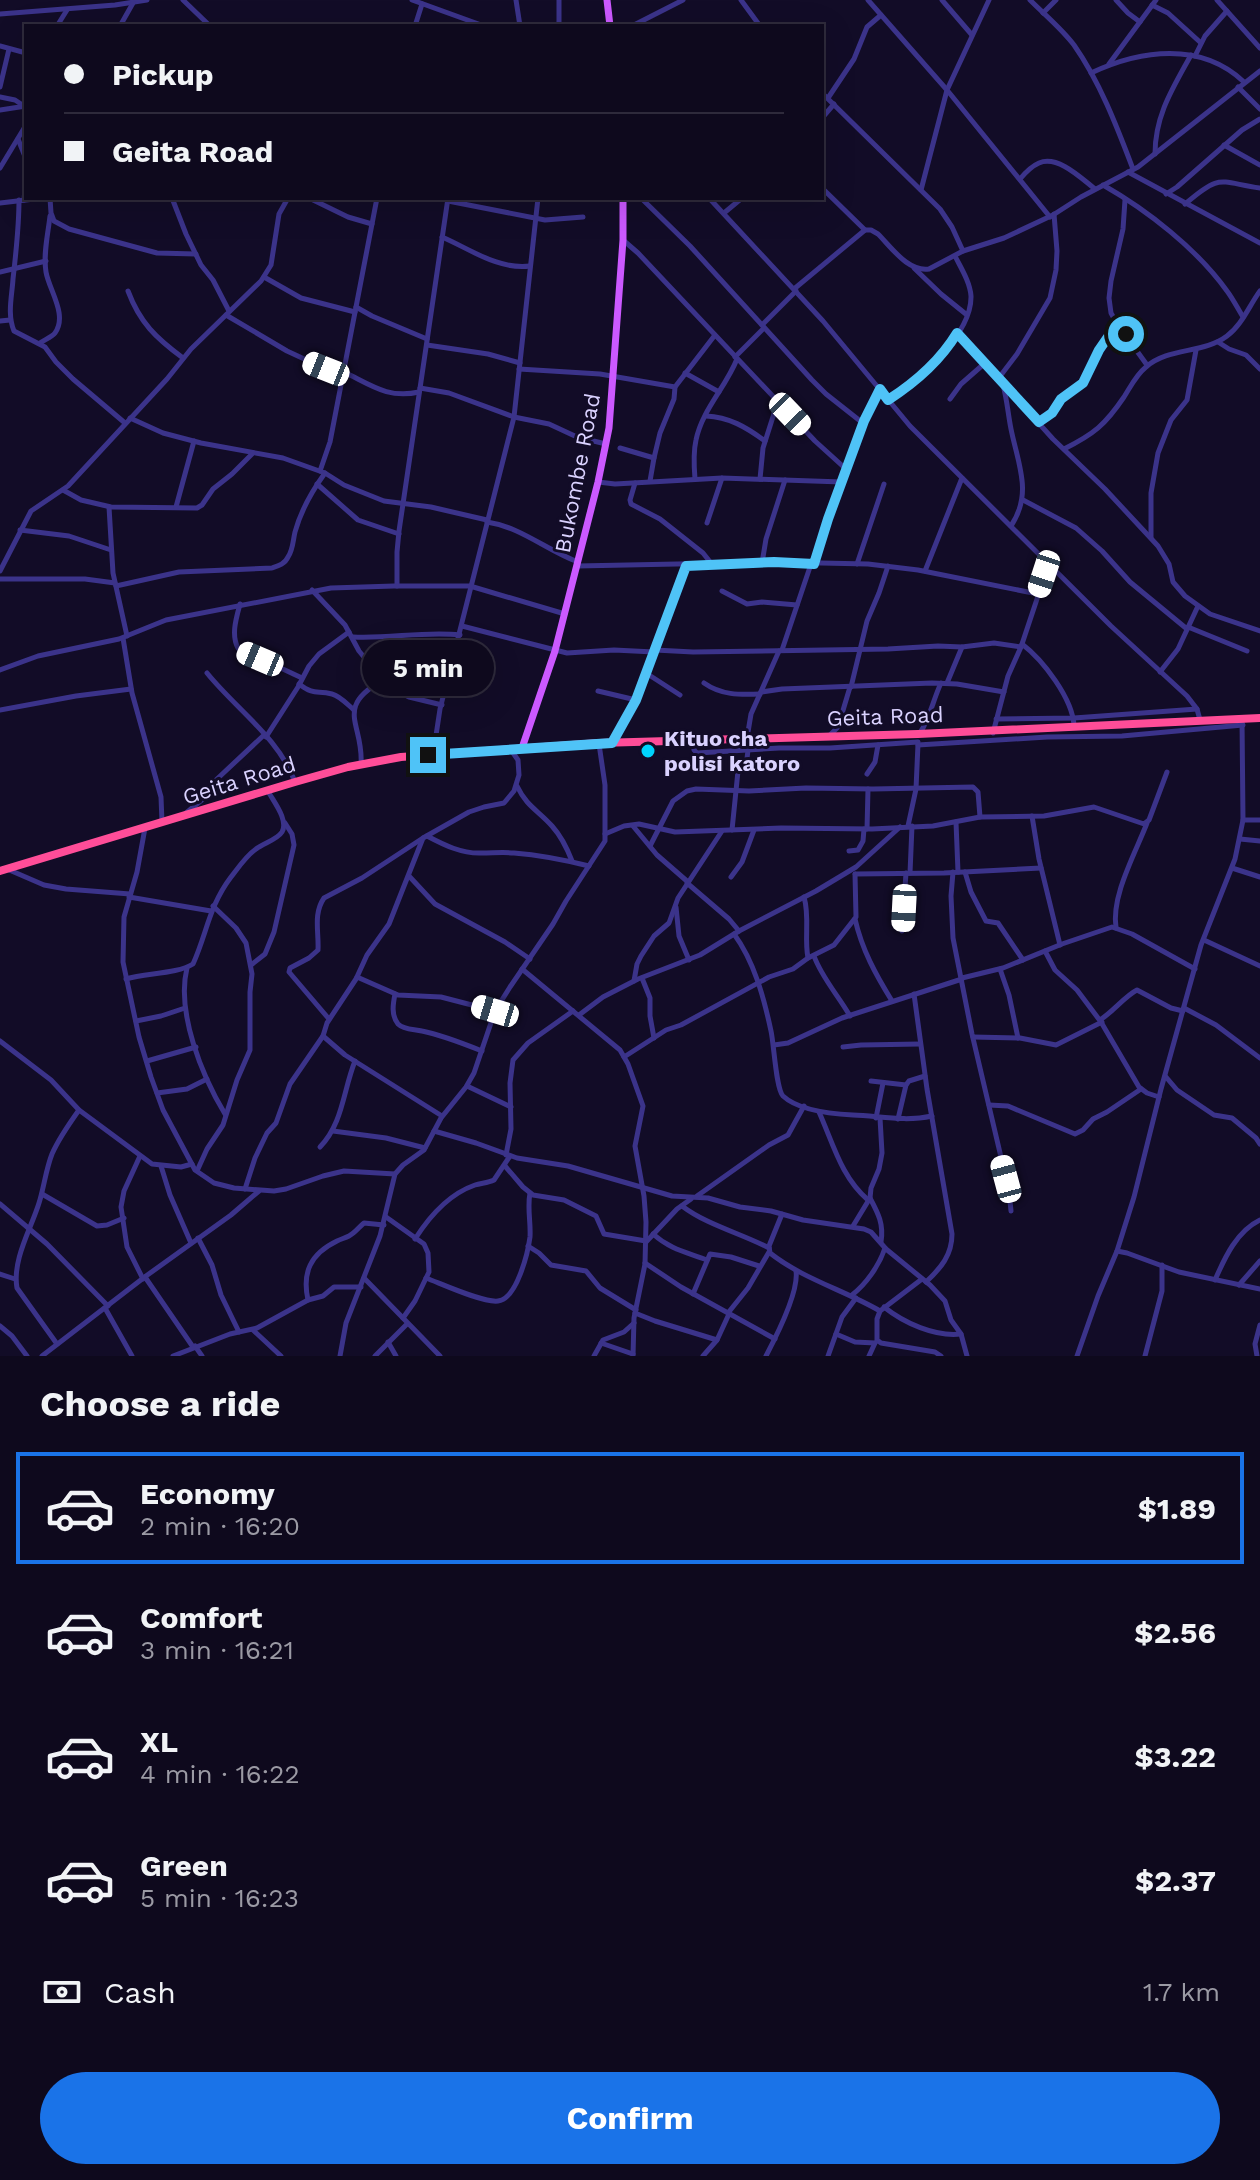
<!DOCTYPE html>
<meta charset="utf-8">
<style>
body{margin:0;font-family:"Work Sans",sans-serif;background:#1c172a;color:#f1f3f6;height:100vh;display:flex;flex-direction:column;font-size:30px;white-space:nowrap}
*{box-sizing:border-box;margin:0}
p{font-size:26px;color:#9b9aa4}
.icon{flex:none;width:44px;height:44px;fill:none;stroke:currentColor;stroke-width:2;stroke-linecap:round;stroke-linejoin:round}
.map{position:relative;height:1356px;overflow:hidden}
.sheet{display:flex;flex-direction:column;background:#0e091d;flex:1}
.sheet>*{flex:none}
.banner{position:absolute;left:24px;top:24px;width:800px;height:176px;border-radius:0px;box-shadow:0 8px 32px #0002,0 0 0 2px #2e2a3b;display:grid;align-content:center;height:176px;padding:0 40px;background:#0e091d}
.end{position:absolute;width:36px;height:36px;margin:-18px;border:10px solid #4fc3f7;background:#111;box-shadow:0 0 0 4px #111}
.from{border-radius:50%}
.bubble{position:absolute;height:56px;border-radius:28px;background:#0e091d;box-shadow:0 8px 32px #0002,0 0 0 2px #2e2a3b;font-size:26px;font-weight:700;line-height:56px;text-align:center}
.car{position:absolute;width:24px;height:48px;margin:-24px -12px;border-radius:10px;box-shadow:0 0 6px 2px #0007;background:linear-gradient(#fff 24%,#345 0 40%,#fff 0 76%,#345 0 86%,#fff 0)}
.banner b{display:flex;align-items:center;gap:28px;height:76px;font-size:30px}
.banner b+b{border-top:2px solid #2e2a3b}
.banner i{width:20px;height:20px;background:#f1f3f6}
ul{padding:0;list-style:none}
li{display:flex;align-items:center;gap:24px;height:112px;margin:0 16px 12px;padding:0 24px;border:4px solid transparent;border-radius:0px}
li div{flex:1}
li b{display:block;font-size:30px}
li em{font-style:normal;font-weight:700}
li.on{border-color:#1a73e8}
li>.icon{width:72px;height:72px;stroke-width:1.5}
h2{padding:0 40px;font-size:36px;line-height:96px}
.pay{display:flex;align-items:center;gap:20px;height:88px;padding:0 40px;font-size:30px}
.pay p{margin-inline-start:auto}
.cta{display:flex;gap:16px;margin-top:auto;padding:16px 40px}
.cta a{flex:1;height:92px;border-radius:48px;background:#1a73e8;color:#fff;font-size:32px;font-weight:700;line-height:92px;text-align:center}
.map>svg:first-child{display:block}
</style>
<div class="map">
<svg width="1260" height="1356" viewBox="0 0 1260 1356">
<rect width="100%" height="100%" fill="#120c27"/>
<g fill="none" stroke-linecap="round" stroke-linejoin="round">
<g stroke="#3b338a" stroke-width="5">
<path d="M183,0L210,26"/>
<path d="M412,0L484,26"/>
<path d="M516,0L520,26"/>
<path d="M741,0L760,26"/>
<path d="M868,0L947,90L1050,217"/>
<path d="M942,0L972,35"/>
<path d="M1030,0C1045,15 1062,29 1074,45C1100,82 1117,127 1133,169"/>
<path d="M1116,0L1128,13L1140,22"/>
<path d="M1217,0L1260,48"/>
<path d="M1152,5L1168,13L1201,43"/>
<path d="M1043,13L1056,0"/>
<path d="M0,14L115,5L147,0"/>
<path d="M57,26L67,10"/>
<path d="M120,26L133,3"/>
<path d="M415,26L422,4"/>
<path d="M557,26L559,22V0"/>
<path d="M632,26L683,0"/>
<path d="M0,46L26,53"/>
<path d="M1195,56L1205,36L1227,11"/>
<path d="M1109,64L1156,0"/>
<path d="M1091,73C1140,50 1201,41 1244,82"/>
<path d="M0,87L9,49"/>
<path d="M1238,87L1260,109"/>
<path d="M822,93L940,209L952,227L963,251"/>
<path d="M0,97L15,100L24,106"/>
<path d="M828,98L854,59L867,27L881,15"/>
<path d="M0,110L26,106"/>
<path d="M822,118L834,104"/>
<path d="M18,139L26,159"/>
<path d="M1224,145L1260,165"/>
<path d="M1155,154C1155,115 1173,88 1191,55"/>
<path d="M0,168L26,125"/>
<path d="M1128,172L1260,243"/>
<path d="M1020,179C1025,173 1032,166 1039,163C1058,155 1081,178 1095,189"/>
<path d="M1103,185C1147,210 1197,249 1227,291C1233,299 1238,309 1243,317"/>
<path d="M822,188L865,230"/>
<path d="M921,190L947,90L989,0"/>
<path d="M1166,194L1177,187L1242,130L1260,119"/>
<path d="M50,198L51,213L54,221L69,229L157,253L196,254"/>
<path d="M172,198L186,234L201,265L213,280L229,311"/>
<path d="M309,198L348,217L372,224"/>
<path d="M641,198L690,246L812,380L826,394L864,424"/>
<path d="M709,198L823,321L910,426L1111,626L1187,696L1197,709L1200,720"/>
<path d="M19,200C19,227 16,253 13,279C12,296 7,314 14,331L45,347L56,362L73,379L125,423"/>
<path d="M24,200L26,178"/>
<path d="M1125,200L1123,229L1111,281L1109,298L1111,313L1116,322L1147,365"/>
<path d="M448,201L545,220L583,217"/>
<path d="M0,203L43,198"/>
<path d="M1185,204C1221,173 1218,182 1260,188"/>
<path d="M724,213L742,198"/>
<path d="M442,237C470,249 498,270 530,266"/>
<path d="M623,240L638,253L815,441L847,470"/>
<path d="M914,268L941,294L967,315"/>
<path d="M0,272L46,261"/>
<path d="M264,277L301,298L355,312"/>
<path d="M794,289L865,230H871L878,234C892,248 908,272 929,269L963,251L1004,238L1053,215L1081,197L1138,167L1260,71"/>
<path d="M128,291C140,323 156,338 183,358"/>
<path d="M356,307L372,316L427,339"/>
<path d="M226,315L287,351L343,377"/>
<path d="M0,321L10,320"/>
<path d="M762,325L796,291"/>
<path d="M957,333L1053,439L1105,489L1158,546L1169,564L1173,582L1185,596L1210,614L1260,631"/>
<path d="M1218,342L1229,349L1246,355L1260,369"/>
<path d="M40,343C44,340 52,337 55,333C68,315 49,290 46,272C43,254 48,234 50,216"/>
<path d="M427,345L488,354L520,363"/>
<path d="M735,357L764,328"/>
<path d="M519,369L600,374L675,387"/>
<path d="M344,372C371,385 388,399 419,392"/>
<path d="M685,373L719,392"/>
<path d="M998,379L1017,354L1050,298L1056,270L1057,251L1054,214"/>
<path d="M1003,385C1007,399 1008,414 1011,429C1018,464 1033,493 1011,526"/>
<path d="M420,388L449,393L514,417L549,424L577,437L606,444"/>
<path d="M950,399L961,384L985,363"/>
<path d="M888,400C918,381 972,335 971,296C970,282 961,268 955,256"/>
<path d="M706,416C729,417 746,427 765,441"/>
<path d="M130,418L163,433L201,443L283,458L325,473L344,485L384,501L431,507L487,520"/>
<path d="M1039,422L1052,413L1061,399L1083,383L1099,350L1117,324"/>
<path d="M620,448L654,458"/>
<path d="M1064,449C1094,434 1105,425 1124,397C1131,386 1136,375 1146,367C1169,347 1203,354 1227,336C1242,325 1249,306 1260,291"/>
<path d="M320,471L330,442L377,198"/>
<path d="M695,479C694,467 693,453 696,440C702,410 726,387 737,359"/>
<path d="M760,479L763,448L778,401"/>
<path d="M650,481L654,458L660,433L674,399L675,387L715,335"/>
<path d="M598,482L615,484L722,478L842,482"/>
<path d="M635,483L630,500L631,504L660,519L703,553L711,563"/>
<path d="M317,484L358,520L399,534"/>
<path d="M63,490L81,500L111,507L197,508L202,505L213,489L232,474L253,453"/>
<path d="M1023,500L1076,528L1102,551L1130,582L1187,629"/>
<path d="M109,507L113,573L127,636"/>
<path d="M176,507L194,441"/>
<path d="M487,522C521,527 546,550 578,562"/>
<path d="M707,523L722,478"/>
<path d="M20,530L69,536L111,550"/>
<path d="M1151,537V493L1158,453L1171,420L1187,400L1196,350"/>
<path d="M762,563L766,539L785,480"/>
<path d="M814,564L828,519L864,421L880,389"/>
<path d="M857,564L884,484"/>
<path d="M577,566L774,562L868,564L918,570L1038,594"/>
<path d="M0,571L31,511L68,486L167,379L191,349L261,281L271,265L279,214L288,198"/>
<path d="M925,571L962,478"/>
<path d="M0,579H85L115,583"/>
<path d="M116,586L179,572L272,568C278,566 285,564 288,557C293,550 293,540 295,532C301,510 312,491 325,473"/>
<path d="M397,586V552L399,531L448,198"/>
<path d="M312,590L345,625L359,651L388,686L409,697L442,705"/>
<path d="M722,591L747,604L762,602L797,605"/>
<path d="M240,604C236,619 231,635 238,648L302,678"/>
<path d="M462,626L567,653L614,650L654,652"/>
<path d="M1188,627L1247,651"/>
<path d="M353,637C389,639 424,631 460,635"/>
<path d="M123,638L132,693L161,797L162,822"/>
<path d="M1022,644C1043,660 1073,699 1074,726"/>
<path d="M655,650L693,652L888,649L938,646L962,647L994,643L1021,647"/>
<path d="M782,650L811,564"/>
<path d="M0,670L38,656L119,639L166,620L331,588L394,586H470L565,614"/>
<path d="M1160,672L1178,649L1198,606"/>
<path d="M207,673C236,709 279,738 295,782"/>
<path d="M646,673L680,695"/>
<path d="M704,683C721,695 739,695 760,694"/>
<path d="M947,683L962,647"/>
<path d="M299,684C315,696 316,690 332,694C340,696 347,704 354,710"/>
<path d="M851,687L867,621L879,593L888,566"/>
<path d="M598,691L636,700"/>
<path d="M761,692L782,689L932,683L957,684L1004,692"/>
<path d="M0,710L76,696L131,689"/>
<path d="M996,719L1074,718L1197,709"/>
<path d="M920,733C930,718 933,700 941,683"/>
<path d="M993,733L1008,676L1021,647L1049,563"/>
<path d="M829,736L838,727L850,687"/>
<path d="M266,737L298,687L309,666L319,654L349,632"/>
<path d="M747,738L751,714L779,651"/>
<path d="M693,740L694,750L697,753L779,748H830L918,742"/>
<path d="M612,741L636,700L686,566"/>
<path d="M918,745L1047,737L1122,736L1243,725"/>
<path d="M425,754L435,742L440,709L514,417L538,198"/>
<path d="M361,764C364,724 333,708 383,680"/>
<path d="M867,774L875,762L878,745"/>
<path d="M517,786C527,807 538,810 552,826C561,836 567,848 572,861"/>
<path d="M186,813L203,799L217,779L264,735"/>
<path d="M1032,816L1039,859L1060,945"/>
<path d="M1243,820H1260"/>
<path d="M956,822L958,872"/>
<path d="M633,826L657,855L688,882"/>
<path d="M908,826L916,789L918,744"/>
<path d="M145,828L137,872L124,917L123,962L139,1037L151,1077L163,1110L195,1170L214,1183L234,1188L274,1191L286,1189L323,1176L344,1171L395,1174"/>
<path d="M867,829L868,789"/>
<path d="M732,830L738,771L740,768L746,767L748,750"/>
<path d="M605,834L624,826L639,824L675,832L781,828L872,829L933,826L980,817L1044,816L1094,807L1144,824L1149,820L1167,772"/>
<path d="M427,836C444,845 462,854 482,853C493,853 503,852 514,853C539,855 565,860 589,866"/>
<path d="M423,838L389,924L367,955L356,979L327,1023L323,1036L345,1055L442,1116"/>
<path d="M1240,839L1260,841"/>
<path d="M650,846L673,801L687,791L696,789L749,791L806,788L873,789L973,787L978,792L980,817"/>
<path d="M849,851L858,850L863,841L864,829"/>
<path d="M1232,868L1260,877"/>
<path d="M7,869L44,885L66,889L130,894"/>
<path d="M953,872L951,896L953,938L972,1034L1009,1191L1011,1211"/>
<path d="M965,872L971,892L986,921L998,923L1023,960"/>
<path d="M910,873L912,826"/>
<path d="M855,874L944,873L1041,868"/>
<path d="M409,876L435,904L505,942L530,959"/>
<path d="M731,877L742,862L754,830"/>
<path d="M687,883L729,919L739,931"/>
<path d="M129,897L211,911"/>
<path d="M804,897C810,917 804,938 808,958"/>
<path d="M676,907L679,936L689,960"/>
<path d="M855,919C862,950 876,975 892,1001"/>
<path d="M1116,928C1111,896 1135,854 1147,823"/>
<path d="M902,931L906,873"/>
<path d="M734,934C754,961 764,998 771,1031C774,1044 776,1089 783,1096C799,1111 833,1114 853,1115C880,1116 905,1122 932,1116"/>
<path d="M1204,940L1260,966"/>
<path d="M1045,951L1055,970L1077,990L1101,1022L1139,1087L1147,1093L1159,1097"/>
<path d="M814,956C822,978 838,995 850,1016"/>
<path d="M251,965L265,954L274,932L294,845L292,834L285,823"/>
<path d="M187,968C176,1012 202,1076 225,1114"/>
<path d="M522,969L620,1050L628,1064L643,1106L635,1146L644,1196L646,1222L645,1264L634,1318L633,1356"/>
<path d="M1000,969L1009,995L1018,1038"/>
<path d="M357,977L398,995L441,997L495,1011"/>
<path d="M642,978L650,998V1016L654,1038"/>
<path d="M962,978L1003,968L1062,944L1112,927L1132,934L1195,969"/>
<path d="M126,979C146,973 177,974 193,964C207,933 209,906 231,877C238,868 246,856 256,849C263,843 277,840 282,832C289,820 273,801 268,791"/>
<path d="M634,981L637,964L641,956L654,936L669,923L678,898L722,831"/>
<path d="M395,994C393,1004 391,1015 398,1024C404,1030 414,1029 422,1031C442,1035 462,1043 482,1051"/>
<path d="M914,994L927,1089L952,1234C952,1255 941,1268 926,1282"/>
<path d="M1184,1008L1216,1025L1260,1058"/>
<path d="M579,1015L603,997L638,979L700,955L739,931L816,891L856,867L900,827"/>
<path d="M329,1019L289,972L290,968L309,958L318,950C319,932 313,914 324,898L362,878L423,838L469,812L484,807L504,803L514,791L519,775L518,760L511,750"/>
<path d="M1100,1020C1114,1011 1125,996 1137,990L1171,1008L1183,1011"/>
<path d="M136,1021L161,1016L185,1008"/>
<path d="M973,1037L1020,1038L1056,1045L1102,1022"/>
<path d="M0,1041L51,1080L79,1110L152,1164L181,1167L192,1164"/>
<path d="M774,1045L788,1043L842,1018L962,979"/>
<path d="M843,1047L861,1045L920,1044"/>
<path d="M624,1057L666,1030L681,1025L769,977L793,969L808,958L834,945L856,917L855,874"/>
<path d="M147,1061L196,1047"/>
<path d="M1166,1077L1177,1090L1214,1115L1232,1118L1256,1138L1260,1144"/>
<path d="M871,1081L906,1085"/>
<path d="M467,1086L511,1107"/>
<path d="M157,1093L187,1089L207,1079"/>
<path d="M989,1105L1008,1106L1075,1134L1083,1130L1093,1119L1107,1112L1141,1089"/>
<path d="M819,1112C833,1143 841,1177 868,1200"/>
<path d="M876,1118L883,1083"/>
<path d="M898,1119L906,1085L909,1081L925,1076"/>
<path d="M333,1131L386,1138L425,1148"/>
<path d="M434,1131L476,1143L517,1158L568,1166L672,1196L708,1198L740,1207L771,1211L803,1220L864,1229L871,1232L886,1249L930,1285L945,1301L951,1320L961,1334L967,1356"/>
<path d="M320,1147C343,1123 343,1091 355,1061"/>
<path d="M506,1155L511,1129L510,1083L513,1060L528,1043L573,1011"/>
<path d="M140,1156L124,1191L121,1207L127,1247L143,1279"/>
<path d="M161,1166L170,1195L191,1243"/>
<path d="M505,1166L523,1187L533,1195L564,1200L596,1216L604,1234L646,1241"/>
<path d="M197,1171L207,1149L223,1125L237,1080L250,1050V992L252,974L246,943L236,928L213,906"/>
<path d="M245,1189L255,1158L267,1133L276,1123L290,1084L323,1036"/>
<path d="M42,1194L97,1226L107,1225L124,1218"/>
<path d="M697,1196L769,1145L788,1135L804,1106"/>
<path d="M870,1198C878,1213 884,1224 881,1242"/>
<path d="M0,1204L47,1244L108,1306"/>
<path d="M682,1206C707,1225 740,1233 769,1248"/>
<path d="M782,1214L769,1246L770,1253C803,1279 844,1290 880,1311"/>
<path d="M386,1217L424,1244L428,1253L429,1272L415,1301L403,1318"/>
<path d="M853,1226L870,1198L871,1188L879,1169L882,1153L880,1118"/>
<path d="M653,1234C671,1250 686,1252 707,1260"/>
<path d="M198,1238L212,1265L221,1295L239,1332"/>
<path d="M415,1239C429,1217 449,1194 475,1185C481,1183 488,1183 494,1180L510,1156"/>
<path d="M646,1242L677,1209L691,1199"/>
<path d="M528,1246L539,1253L551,1265L586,1271L600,1288L636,1310"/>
<path d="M1117,1251L1127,1253L1179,1272L1260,1289"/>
<path d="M645,1263L681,1287L775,1339"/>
<path d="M0,1274L15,1279"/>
<path d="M145,1277L193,1347"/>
<path d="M364,1278L440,1356"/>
<path d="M426,1278C442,1284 483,1303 498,1301C517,1299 528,1252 530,1237C531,1222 527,1208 530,1193"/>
<path d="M922,1279L880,1311L877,1319V1340L881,1343L935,1352L941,1356"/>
<path d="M1215,1280C1225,1257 1237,1231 1260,1220"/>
<path d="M1239,1285L1260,1261"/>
<path d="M693,1294L710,1254L731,1257L759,1266"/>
<path d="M852,1295C866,1284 879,1266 885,1248"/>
<path d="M308,1300C302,1273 310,1254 337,1241C341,1239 345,1238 349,1236C355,1233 359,1227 364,1223L384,1225"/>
<path d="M884,1307C904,1323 935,1337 961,1334"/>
<path d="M105,1308L132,1356"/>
<path d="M635,1313L655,1321L717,1340"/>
<path d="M728,1313L748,1288L769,1252"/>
<path d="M0,1326L12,1336L27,1356"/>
<path d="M253,1330L281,1356"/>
<path d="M836,1334L855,1342L875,1343"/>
<path d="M388,1342L396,1356"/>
<path d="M601,1343L633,1354"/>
<path d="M57,1344L17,1288C12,1260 31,1229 39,1203C44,1187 46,1169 52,1154C59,1138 69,1124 79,1110"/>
<path d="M195,1346L202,1356"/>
<path d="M42,1356L146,1276L231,1215L259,1191"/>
<path d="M173,1356L230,1334L257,1328L308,1300L323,1296L334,1287H361"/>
<path d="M340,1356L346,1323L380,1236L395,1174L403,1165L424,1150L441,1118L466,1087L474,1073L495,1011L510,987L553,924L566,901L605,841V785L599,744"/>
<path d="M375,1356L407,1324"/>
<path d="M594,1356L603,1340L624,1332L634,1323"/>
<path d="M703,1356L717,1340L729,1314"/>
<path d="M766,1356C776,1337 799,1291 796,1271"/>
<path d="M828,1356L842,1317L856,1298"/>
<path d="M869,1356L875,1343"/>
<path d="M1077,1356L1098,1296L1117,1251L1134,1197L1161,1089L1201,945L1235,859L1243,820L1242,719"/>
<path d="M1145,1356L1162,1291V1265"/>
<path d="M1257,1356L1255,1344L1260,1325"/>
</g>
<g stroke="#cb59ff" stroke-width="7">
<path d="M607,0L610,26"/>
<path d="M522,748L555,651L598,482L609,428L623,240V198"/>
</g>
<path stroke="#ff4d98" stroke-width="8" d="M0,871L295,782L348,767L401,757L599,743L918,734L1260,718"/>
</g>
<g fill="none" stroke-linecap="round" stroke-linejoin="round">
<path stroke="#4fc3f7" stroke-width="10" d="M428,755L612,743L636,700L686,566L774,562L814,564L828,519L864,421L880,389L888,400C916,382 940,361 957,333L1039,422L1052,413L1061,399L1083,383L1099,350L1117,324L1126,334"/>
</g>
<circle fill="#00d4fd" stroke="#120c27" stroke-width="3" cx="648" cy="751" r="8"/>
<g text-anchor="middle" stroke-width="6" stroke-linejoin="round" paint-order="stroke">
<g font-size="22" fill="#dad2ff" stroke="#120c27">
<text transform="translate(577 473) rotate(-79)" y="8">Bukombe Road</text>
<text transform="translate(885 716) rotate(-2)" y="8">Geita Road</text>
<text transform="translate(239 780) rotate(-17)" y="8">Geita Road</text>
</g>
<g font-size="22" font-weight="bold" fill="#dad2ff" stroke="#120c27" text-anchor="start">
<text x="664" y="746">Kituo cha<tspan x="664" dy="25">polisi katoro</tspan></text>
</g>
</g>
</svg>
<i class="end from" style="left:1126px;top:334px"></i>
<i class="end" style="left:428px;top:755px"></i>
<div class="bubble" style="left:362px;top:640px;width:132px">5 min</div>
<i class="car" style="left:326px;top:369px;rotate:292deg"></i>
<i class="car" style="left:790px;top:414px;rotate:136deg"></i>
<i class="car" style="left:1044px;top:574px;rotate:198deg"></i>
<i class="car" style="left:260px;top:659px;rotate:293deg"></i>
<i class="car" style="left:904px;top:908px;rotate:183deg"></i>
<i class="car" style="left:495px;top:1011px;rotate:287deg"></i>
<i class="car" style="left:1006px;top:1179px;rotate:345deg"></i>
<div class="banner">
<b><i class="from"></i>Pickup</b>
<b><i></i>Geita Road</b>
</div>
</div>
<section class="sheet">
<h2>Choose a ride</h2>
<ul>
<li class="on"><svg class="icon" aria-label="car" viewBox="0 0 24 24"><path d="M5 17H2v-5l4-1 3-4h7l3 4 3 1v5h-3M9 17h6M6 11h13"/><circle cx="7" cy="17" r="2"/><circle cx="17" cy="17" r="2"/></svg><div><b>Economy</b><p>2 min · 16:20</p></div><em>$1.89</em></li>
<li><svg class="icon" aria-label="car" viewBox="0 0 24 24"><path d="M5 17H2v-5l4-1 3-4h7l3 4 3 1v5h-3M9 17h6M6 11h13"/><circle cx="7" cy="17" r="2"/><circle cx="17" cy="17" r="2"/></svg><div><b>Comfort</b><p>3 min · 16:21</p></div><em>$2.56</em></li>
<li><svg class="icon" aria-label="car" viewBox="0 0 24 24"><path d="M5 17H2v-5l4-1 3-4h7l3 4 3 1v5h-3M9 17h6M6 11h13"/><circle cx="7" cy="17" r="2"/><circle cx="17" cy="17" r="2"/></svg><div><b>XL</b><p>4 min · 16:22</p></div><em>$3.22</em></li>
<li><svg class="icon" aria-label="car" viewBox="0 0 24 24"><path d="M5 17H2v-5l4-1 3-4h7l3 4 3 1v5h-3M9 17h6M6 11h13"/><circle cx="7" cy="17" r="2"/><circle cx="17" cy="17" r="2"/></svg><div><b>Green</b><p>5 min · 16:23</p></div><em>$2.37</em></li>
</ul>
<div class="pay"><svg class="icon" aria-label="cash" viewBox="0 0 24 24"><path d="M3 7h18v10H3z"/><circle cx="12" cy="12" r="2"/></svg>Cash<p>1.7 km</p></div>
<div class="cta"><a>Confirm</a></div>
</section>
